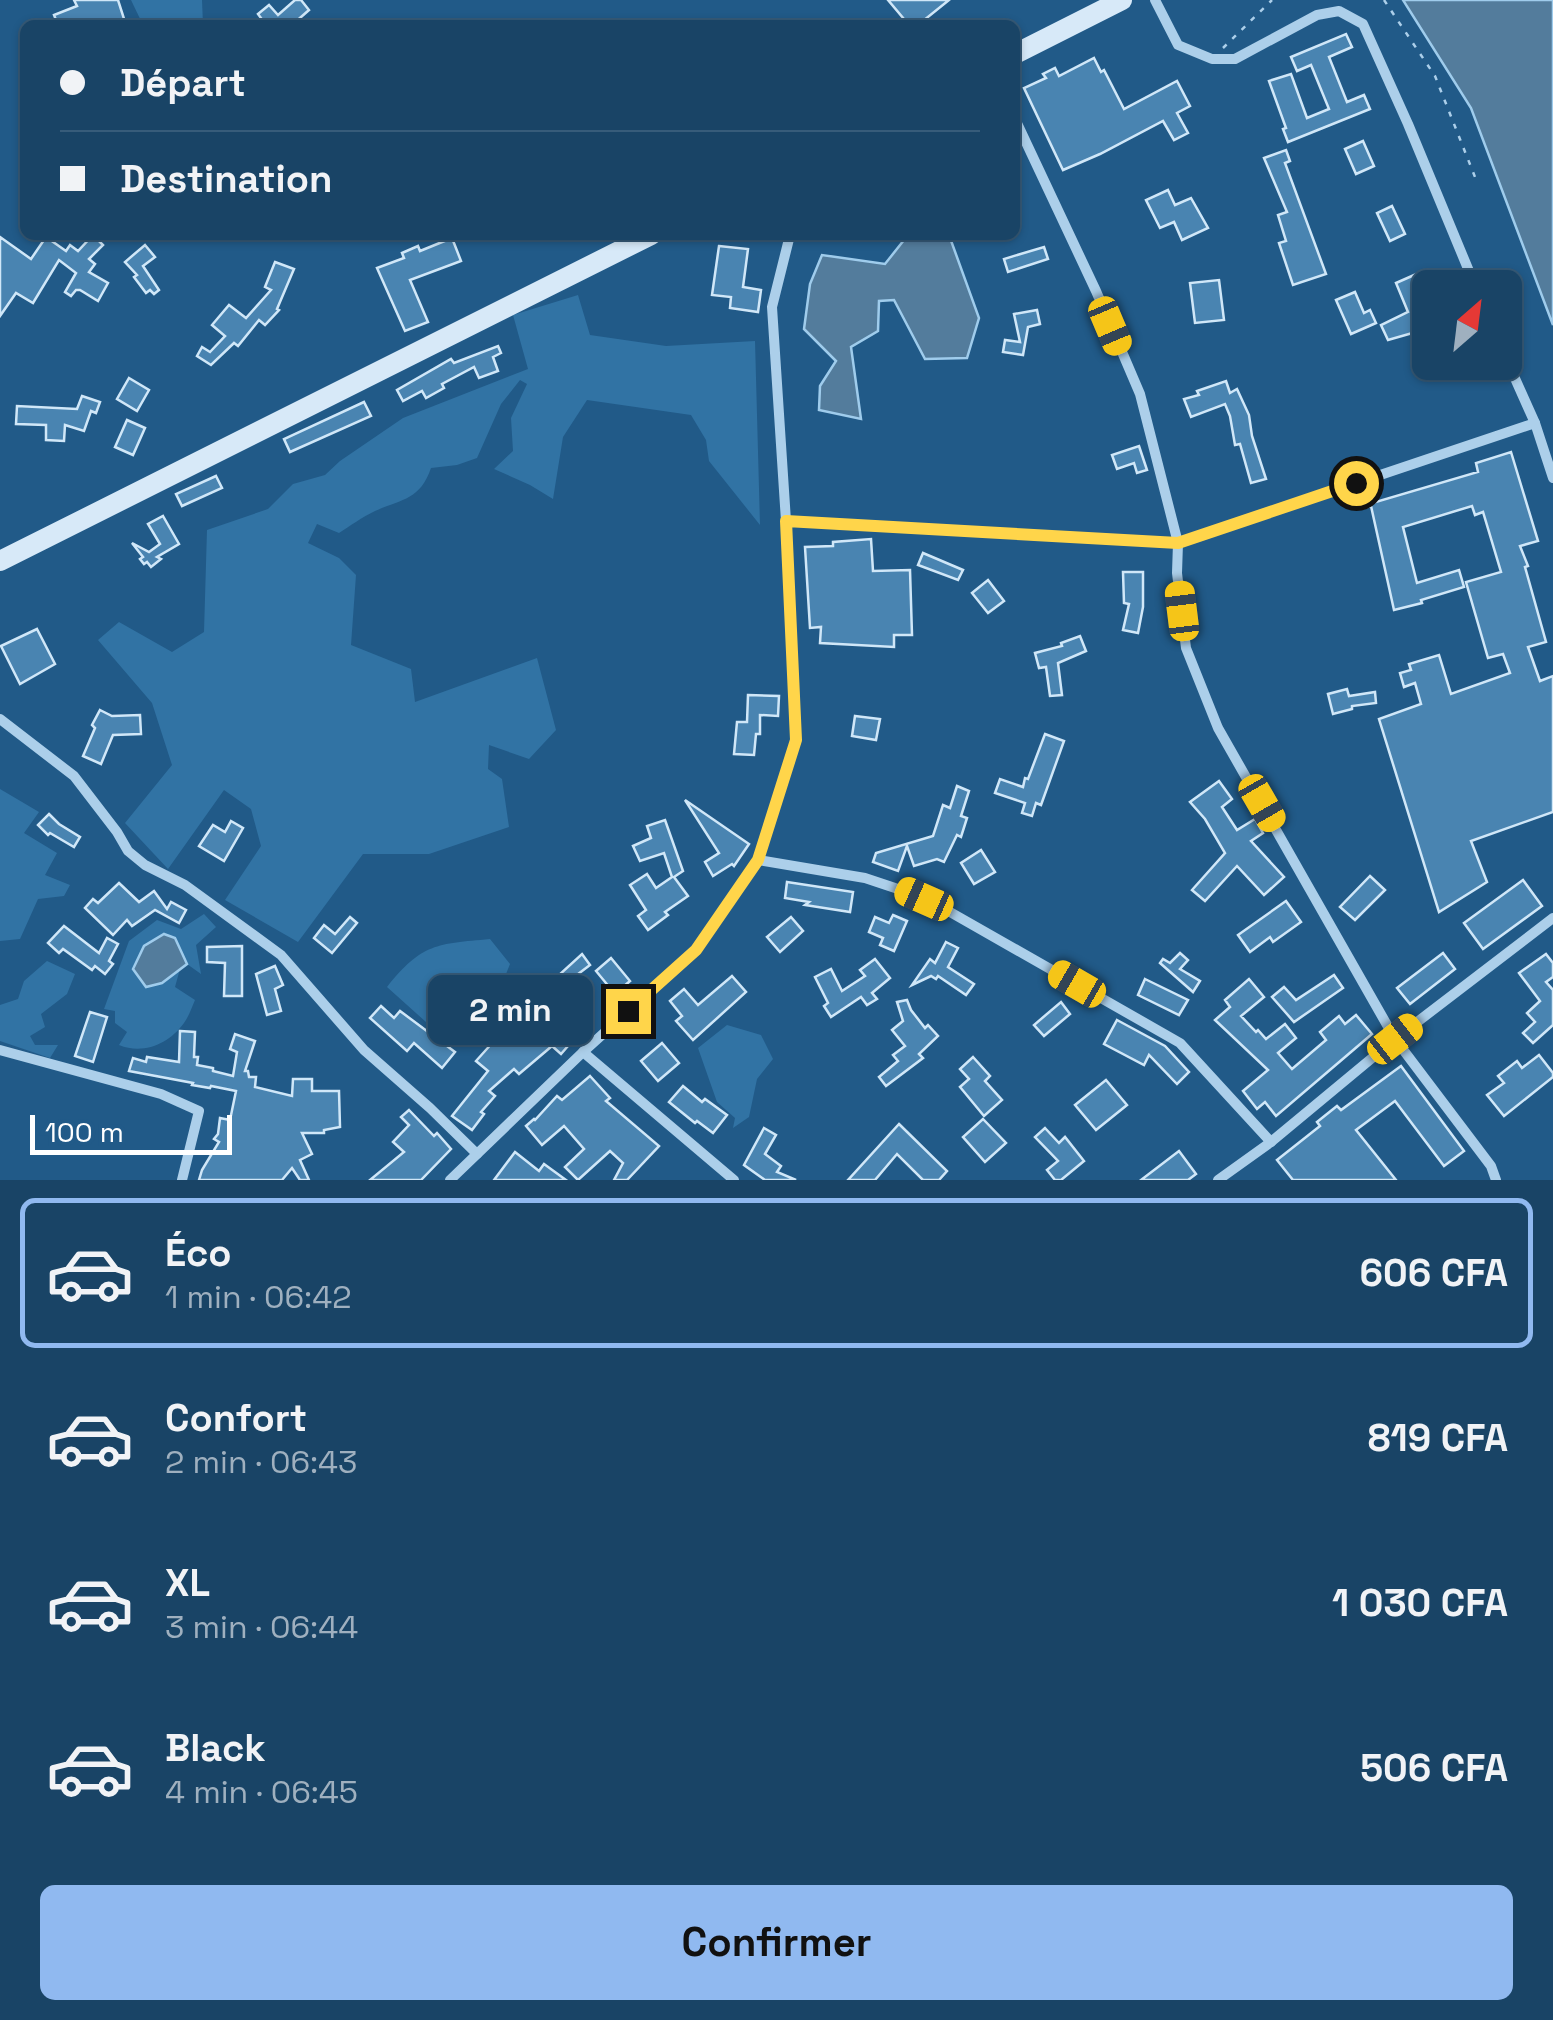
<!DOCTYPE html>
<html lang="fr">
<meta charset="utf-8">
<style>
body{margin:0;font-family:"Space Grotesk",sans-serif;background:#224b6c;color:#f1f3f6;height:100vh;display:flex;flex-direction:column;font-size:38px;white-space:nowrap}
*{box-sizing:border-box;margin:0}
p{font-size:32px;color:#9fb0bf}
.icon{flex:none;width:55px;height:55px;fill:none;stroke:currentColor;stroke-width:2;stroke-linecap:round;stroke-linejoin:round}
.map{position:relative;height:1180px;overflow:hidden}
.panel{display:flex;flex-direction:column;background:#194466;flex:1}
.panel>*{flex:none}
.banner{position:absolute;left:20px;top:20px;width:1000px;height:220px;border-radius:15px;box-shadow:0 2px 8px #0004,0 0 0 2px #375c7a;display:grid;align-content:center;height:220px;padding:0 40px;background:#194466}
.needle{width:65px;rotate:28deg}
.fabs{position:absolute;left:1412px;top:270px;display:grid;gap:20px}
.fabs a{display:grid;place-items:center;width:110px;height:110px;border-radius:15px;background:#194466;box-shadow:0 2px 8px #0004,0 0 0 2px #375c7a;font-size:50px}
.scale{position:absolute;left:30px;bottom:25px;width:202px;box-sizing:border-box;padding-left:10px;border:5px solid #fff;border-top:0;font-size:28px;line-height:35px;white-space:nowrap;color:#fff;-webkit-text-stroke:8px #215a88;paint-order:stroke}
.end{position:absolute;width:45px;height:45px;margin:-22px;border:12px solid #ffd54a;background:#111;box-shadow:0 0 0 5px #111}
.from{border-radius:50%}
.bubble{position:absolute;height:70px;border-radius:15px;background:#194466;box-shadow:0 2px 8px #0004,0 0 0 2px #375c7a;font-size:32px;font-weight:700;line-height:70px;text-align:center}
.car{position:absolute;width:30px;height:60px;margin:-30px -15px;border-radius:12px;box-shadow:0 0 8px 2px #0007;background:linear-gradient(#f5c518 24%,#345 0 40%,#f5c518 0 76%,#345 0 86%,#f5c518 0)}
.banner b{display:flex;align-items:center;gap:35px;height:95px;font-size:38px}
.banner b+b{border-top:2px solid #375c7a}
.banner i{width:25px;height:25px;background:#f1f3f6}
ul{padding:18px 0 0;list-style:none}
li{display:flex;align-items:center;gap:30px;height:150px;margin:0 20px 15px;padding:0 20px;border:5px solid transparent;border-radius:15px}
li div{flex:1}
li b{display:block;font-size:38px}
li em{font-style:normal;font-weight:700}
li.current{border-color:#90b9f0}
li>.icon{width:90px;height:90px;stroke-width:1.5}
.action{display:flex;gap:20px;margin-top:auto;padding:20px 40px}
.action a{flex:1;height:115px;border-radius:15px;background:#90b9f0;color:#111;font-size:40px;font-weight:700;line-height:115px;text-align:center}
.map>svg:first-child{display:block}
</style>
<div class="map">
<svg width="1553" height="1180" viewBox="0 0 1553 1180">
<rect width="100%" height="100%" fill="#215a88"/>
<g fill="#3173a4">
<path d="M131,0H202L203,25H143Z"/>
<path d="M578,295L590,335L666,346L755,341L760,525L709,461L706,440L691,415L587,400L563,437L553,499L530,485L494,469L513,451L511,418L527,384L520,380L501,404L477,458L457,465L431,468C420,500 402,499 375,511C362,517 350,526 339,533L317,524L308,543L339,558L356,575L351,645L411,669L415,702L537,658L556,730L529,759L489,745L488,769L502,779L509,827L429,854H363L298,942L225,900L261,846L251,809L224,790L168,869L125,823L172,765L152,703L98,640L119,622L172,652L204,632L207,530L268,509L293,484L325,475L340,461L403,418L528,369L513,315Z"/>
<path d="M0,789L39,812L24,833L57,853L45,875L70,885L64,896L38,899L20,939L0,941Z"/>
<path d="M204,914L216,927L196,945L201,974L187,964L175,938L162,983L180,969L175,987L195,1000C192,1007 189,1016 184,1023C169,1044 143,1055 119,1045L127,1032L115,1023V1011L104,1009L129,941L157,920L181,929Z"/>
<path d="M490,939L510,964L496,999L471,1001L436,1031L387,987C422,943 437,944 490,939Z"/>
<path d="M47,961L75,974L67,994L41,1014L45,1027L30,1036L35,1045H58L50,1058L0,1041V1005L18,999L24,981Z"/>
<path d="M727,1025L761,1035L773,1059L757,1079L749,1117L733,1128L735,1118L717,1102L698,1048Z"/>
</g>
<g fill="#537c9c" stroke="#9fccec" stroke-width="2.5">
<path d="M1403,0H1553V325L1471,108Z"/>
<path d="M908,235H949L979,318L967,358L925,359L894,300L879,301L878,331L851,347L861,419L819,410L820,386L836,361L804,329L810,284L822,255L885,264Z"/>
<path d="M164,934L175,938L187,964L162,983L146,987L133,969L144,946Z"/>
</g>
<g fill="#4984b1" stroke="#d0e7f8" stroke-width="2.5">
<path d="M74,0H118L126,25H58L54,15L77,6Z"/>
<path d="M295,0H301L309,10L292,25H266L258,14L269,5L278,15Z"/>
<path d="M888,0H949L918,25H909Z"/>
<path d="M1346,34L1352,47L1329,57L1347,102L1364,95L1370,109L1288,142L1283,129L1286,128L1269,81L1291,74L1307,118L1329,109L1311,65L1297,71L1291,57Z"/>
<path d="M1094,58L1101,72L1104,70L1124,109L1177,81L1190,106L1177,113L1188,133L1174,140L1163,121L1100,154L1063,170L1024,88L1046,78L1043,74L1055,68L1059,76Z"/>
<path d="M1363,141L1374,166L1356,174L1345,149Z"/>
<path d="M1286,150L1290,161L1285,163L1326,274L1293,285L1279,243L1286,241L1278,215L1287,212L1264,158Z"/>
<path d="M1168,190L1175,205L1191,198L1208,228L1182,240L1174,222L1160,228L1146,200Z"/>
<path d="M1392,206L1405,234L1390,241L1377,213Z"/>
<path d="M93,235L103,245L89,259L95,264L89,272L108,283L98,301L80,290H76L71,296L65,292L76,273L59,260L33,303L16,293L0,316V237L31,259L46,237L66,251L70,245L78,251Z"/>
<path d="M452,238L461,261L410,280L428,322L405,331L377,268L404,258L402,253L418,246L420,251Z"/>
<path d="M145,245L155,257L143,266L159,290L154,294L150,290L146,293L134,277L137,275L125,262Z"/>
<path d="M719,246L748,249L743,287L761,290L758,312L730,308L731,297L712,295Z"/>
<path d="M1044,247L1048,259L1008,272L1004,259Z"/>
<path d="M275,262L294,269L277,309L279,310L265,325L259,320L238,346L234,343L211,365L197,356L202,347L210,352L225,336L212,325L229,305L246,318L271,290L265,287Z"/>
<path d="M1421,272L1430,292V328L1388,340L1381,325L1408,312L1396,283Z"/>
<path d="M1219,280L1224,320L1195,323L1190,283Z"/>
<path d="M1355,292L1364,313L1370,310L1376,323L1351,334L1336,300Z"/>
<path d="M1037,310L1040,324L1028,327L1023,355L1003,352L1005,340L1020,342L1014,314Z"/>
<path d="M498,346L501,353L493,357L498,371L479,378L474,367L442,384L444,388L426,398L422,391L403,401L397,390L451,359L454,363Z"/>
<path d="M129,378L149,390L137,411L117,399Z"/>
<path d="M1226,381L1230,393L1237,389L1249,415L1252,436L1266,479L1251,483L1240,444L1235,445L1230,416L1225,404L1191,417L1184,399L1199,395L1197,391Z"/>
<path d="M82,396L100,402L96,413L91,411L84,431L65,425L64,441L46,440V425L16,424L17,406L77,409Z"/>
<path d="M364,402L371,416L290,452L284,439Z"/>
<path d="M127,420L145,428L133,455L115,447Z"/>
<path d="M1139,446L1147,470L1137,473L1134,463L1117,469L1112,455Z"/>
<path d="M1511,452L1538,541L1520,546L1528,566L1525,567L1546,642L1528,647L1540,681L1553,676V812L1471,841L1487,882L1439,912L1379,719L1421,704L1415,683L1404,687L1400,673L1411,670L1409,664L1439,655L1451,694L1510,673L1503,654L1488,658L1466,582L1501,572L1483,512L1475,515L1472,506L1403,527L1417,583L1459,570L1464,587L1421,600L1422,603L1394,610L1371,506L1364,508L1361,496L1374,492L1376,502L1478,472L1476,463Z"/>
<path d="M216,476L222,488L182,506L176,494Z"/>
<path d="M163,516L179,544L157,557L161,559L151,567L147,562L144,564L140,559L143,557L132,543L149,552L160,544L148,524Z"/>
<path d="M871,539L873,571L910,570L912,635H894V647L820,643L821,627L810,628L805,547L833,546V542Z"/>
<path d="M923,553L963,570L958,580L918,565Z"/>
<path d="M1123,572H1143V607L1138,633L1123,630L1129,604L1124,603Z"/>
<path d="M988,580L1004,601L988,613L972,593Z"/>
<path d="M37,629L55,664L20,684L1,646Z"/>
<path d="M1080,636L1086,651L1058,663L1062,695L1050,696L1046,667L1039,668L1035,653L1062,646L1061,643Z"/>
<path d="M1347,689L1349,696L1375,692L1376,703L1352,706V709L1333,714L1328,694Z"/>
<path d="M748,695L779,696L778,716L760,715V734H756L754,755L734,754L737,722H747Z"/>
<path d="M100,710L112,716L140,715L141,734L113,735L101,764L83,756L95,728L92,725Z"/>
<path d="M855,716L880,719L876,740L852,736Z"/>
<path d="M1045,734L1064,741L1041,805L1036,803L1032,816L1022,813L1025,803L995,793L1000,779L1023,787L1025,778L1028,779Z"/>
<path d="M1219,781L1232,799L1222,807L1237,830L1255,819L1263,833L1251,841L1284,877L1264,895L1237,866L1205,901L1192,890L1225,853L1205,819L1190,802Z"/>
<path d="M957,786L969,791L961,816L967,818L961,837L957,835L944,862L937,859L914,866L907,846L898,871L873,862L876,853L933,836L943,805L950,808Z"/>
<path d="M685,800L749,844L734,866L732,864L713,876L705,862L719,853Z"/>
<path d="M49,814L59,824L80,837L74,847L50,833L48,835L38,825Z"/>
<path d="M665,820L683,871L674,877L688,896L665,912L668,915L648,930L638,916L646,910L630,885L647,874L656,888L672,877L664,853L640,861L633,846L651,838L647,826Z"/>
<path d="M231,821L243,828L224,861L199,846L213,825L225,832Z"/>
<path d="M981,850L995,872L974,884L961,863Z"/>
<path d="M1370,876L1385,890L1355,920L1340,907Z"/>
<path d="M1523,880L1542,906L1483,949L1464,923Z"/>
<path d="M787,882L853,892L850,912L805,905L809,902L785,898Z"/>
<path d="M119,883L139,902L154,891L167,909L171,902L186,910L179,923L155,910L132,926L127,920L113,935L85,908L93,899L98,903Z"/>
<path d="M1286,901L1301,922L1273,942L1270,937L1250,952L1238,935Z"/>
<path d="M893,915L907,921L894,951L880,945L883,938L869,932L875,917L889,923Z"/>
<path d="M350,917L357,923L332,953L314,938L324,925L335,934Z"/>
<path d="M791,917L803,931L780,952L767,937Z"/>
<path d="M64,926L99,953L107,938L118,944L109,961L113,964L105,974L95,966L92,970L63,949L59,953L48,943Z"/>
<path d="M946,942L958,948L948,967L974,984L966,995L938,976L936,979L931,976L912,985L930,959L935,963Z"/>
<path d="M242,946V996H224L225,963L207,962V947Z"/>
<path d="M1180,953L1188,960L1180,969L1200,981L1193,992L1160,963L1163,959L1170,963Z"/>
<path d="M1443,953L1455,969L1410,1004L1397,988Z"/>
<path d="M582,954L590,965L565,984L567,986L558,996L547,986Z"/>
<path d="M1546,954L1553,963V977L1546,982L1553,990V1025L1533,1043L1523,1033L1535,1022L1527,1013L1540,1001L1519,973Z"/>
<path d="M611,958L630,981L615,994L596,971Z"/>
<path d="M875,959L890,978L872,993L877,999L867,1005L861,997L831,1017L824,1006L828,1003L815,977L831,969L842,991L865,976L860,970Z"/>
<path d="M275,966L283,985L275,989L281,1011L267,1015L256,974Z"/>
<path d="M1334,975L1343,988L1294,1022L1272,997L1284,987L1296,1000Z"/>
<path d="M732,976L746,992L693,1040L676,1021L682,1016L670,1001L684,989L698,1005Z"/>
<path d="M1145,979L1188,1000L1179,1015L1138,995Z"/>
<path d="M1249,979L1264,997L1241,1016L1256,1032L1258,1030L1266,1039L1285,1024L1296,1038L1278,1053L1292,1069L1326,1040L1320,1032L1339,1016L1345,1024L1356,1015L1372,1034L1276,1116L1265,1102L1257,1109L1243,1091L1268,1070L1215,1020L1230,1007L1225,1000Z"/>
<path d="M533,1000L568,1046L561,1054L552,1046L519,1074L514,1069L489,1091L495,1096L481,1112L484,1114L472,1130L452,1116L488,1071L476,1061L503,1031L497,1026L512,1013L514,1016Z"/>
<path d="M907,1000L911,1010L925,1028L928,1025L938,1036L919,1054L923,1058L886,1086L879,1077L898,1061L893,1055L905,1046L892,1030L903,1021L897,1002Z"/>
<path d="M1061,1002L1070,1014L1044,1036L1034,1025Z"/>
<path d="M381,1006L394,1018L400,1011L455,1052L442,1068L414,1043L407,1051L370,1018Z"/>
<path d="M90,1012L107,1017L93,1062L75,1056Z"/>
<path d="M1117,1020L1165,1046L1189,1072L1177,1084L1149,1055L1144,1065L1104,1044Z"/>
<path d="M180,1031L195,1032L194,1057H198L197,1065L213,1068V1071L233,1076L237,1052L230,1049L235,1034L255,1041L245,1071H248L249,1077H256L255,1087L292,1096L293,1079H312V1091H339L340,1127L324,1130V1133H302L312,1154L300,1160L309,1180H300L292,1168L282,1180H199L202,1170L219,1142L214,1139L218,1134L220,1118L230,1120L236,1091L211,1086L210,1088L192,1085L193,1083L129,1071L133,1058L146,1062L147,1057L179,1062Z"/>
<path d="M662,1043L679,1063L658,1081L641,1061Z"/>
<path d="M1539,1055L1553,1073V1077L1504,1116L1487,1095L1504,1083L1498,1076L1517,1061L1522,1068Z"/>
<path d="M973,1057L990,1076L985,1081L1002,1100L984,1116L960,1087L969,1079L960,1069Z"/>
<path d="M1401,1066L1464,1151L1444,1166L1395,1101L1356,1130L1396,1180H1293L1277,1160L1320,1126L1317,1122L1337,1106L1341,1110Z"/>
<path d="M590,1076L610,1098L606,1101L659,1146L627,1180H614L623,1163L610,1151L578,1180L565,1167L584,1149L564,1126L542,1145L526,1126L534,1119L535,1120L557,1096L562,1100Z"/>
<path d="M1106,1080L1127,1105L1096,1130L1075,1105Z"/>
<path d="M683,1086L702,1102L705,1099L727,1115L713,1133L697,1121L695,1123L669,1102Z"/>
<path d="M409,1110L434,1136L437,1133L451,1149L421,1180H370L404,1152L393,1142L409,1125L401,1117Z"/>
<path d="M983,1119L1006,1143L985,1162L963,1137Z"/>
<path d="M899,1124L947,1171L939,1180H923L897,1154L875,1180H848Z"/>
<path d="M764,1128L776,1135L765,1154L781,1166L777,1172L796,1180H765L744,1165Z"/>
<path d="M1045,1128L1059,1143L1065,1137L1084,1161L1061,1180H1055L1047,1170L1058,1161L1035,1137Z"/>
<path d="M1179,1151L1196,1174L1188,1180H1141Z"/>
<path d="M515,1152L539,1171L544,1164L566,1180H494Z"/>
</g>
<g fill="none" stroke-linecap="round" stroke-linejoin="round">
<g stroke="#accfea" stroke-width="2.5" stroke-dasharray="5 8" stroke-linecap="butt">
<path d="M1384,0L1435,76L1477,182"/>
<path d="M1223,48L1272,0"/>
</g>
<g stroke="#accfea" stroke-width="10">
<path d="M1155,0L1178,45L1212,59H1235L1317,15L1339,11L1363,24L1408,124L1476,288"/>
<path d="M1015,119L1096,291L1140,394L1178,543L1177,573L1186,648L1218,728L1395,1039L1491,1166L1496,1180"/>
<path d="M1505,356L1535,423L1553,478"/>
<path d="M786,521L1178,543L1535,423"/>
<path d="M0,719L74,776L117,832L128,851L145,865L185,885L281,955L364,1050L430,1108L477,1154"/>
<path d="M758,860L865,878L904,891L943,908L1180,1043L1271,1142"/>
<path d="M0,1050L161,1094L199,1111L182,1180"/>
<path d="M583,1052L734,1180"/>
<path d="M450,1180L583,1052L696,950L758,860L796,740L786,521L772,307L790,235"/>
<path d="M1218,1180L1271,1142L1395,1039L1553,918"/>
</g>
<g stroke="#d7e9f8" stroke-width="20">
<path d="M1015,54L1122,0"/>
<path d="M0,561L651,235"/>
</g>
</g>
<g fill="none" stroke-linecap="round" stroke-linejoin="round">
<path stroke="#ffd54a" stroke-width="12" d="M628,1011L696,950L758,860L796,740L786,521L1178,543L1356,483"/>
</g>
</svg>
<div class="fabs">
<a><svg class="needle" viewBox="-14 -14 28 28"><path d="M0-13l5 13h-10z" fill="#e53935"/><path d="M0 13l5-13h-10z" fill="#9fb0bf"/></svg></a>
</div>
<div class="scale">100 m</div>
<i class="end from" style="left:1356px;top:483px"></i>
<i class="end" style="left:628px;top:1011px"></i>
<div class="bubble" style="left:428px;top:975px;width:165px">2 min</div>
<i class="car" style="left:1110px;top:326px;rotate:157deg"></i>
<i class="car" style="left:1182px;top:611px;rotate:353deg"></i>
<i class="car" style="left:1262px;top:803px;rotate:150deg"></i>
<i class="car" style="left:924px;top:899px;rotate:294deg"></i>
<i class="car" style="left:1077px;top:984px;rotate:300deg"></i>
<i class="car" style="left:1395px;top:1039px;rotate:52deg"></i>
<div class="banner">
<b><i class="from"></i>Départ</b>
<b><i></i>Destination</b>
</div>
</div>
<section class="panel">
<ul>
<li class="current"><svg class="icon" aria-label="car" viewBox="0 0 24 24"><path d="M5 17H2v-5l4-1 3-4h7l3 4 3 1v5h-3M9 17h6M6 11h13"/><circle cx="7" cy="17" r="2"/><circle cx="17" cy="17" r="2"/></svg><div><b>Éco</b><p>1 min · 06:42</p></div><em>606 CFA</em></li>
<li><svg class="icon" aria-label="car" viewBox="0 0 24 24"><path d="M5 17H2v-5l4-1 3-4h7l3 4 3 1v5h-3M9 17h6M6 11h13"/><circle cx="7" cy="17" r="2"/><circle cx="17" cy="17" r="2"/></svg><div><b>Confort</b><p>2 min · 06:43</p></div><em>819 CFA</em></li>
<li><svg class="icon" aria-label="car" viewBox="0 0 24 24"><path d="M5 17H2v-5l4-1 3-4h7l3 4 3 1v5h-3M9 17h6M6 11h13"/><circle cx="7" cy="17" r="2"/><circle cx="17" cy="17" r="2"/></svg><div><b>XL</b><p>3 min · 06:44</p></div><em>1 030 CFA</em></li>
<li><svg class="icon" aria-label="car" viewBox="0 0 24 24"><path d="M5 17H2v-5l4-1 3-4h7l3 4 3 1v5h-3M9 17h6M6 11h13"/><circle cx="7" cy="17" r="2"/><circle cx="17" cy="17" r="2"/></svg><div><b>Black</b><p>4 min · 06:45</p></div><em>506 CFA</em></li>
</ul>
<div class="action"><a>Confirmer</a></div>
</section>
